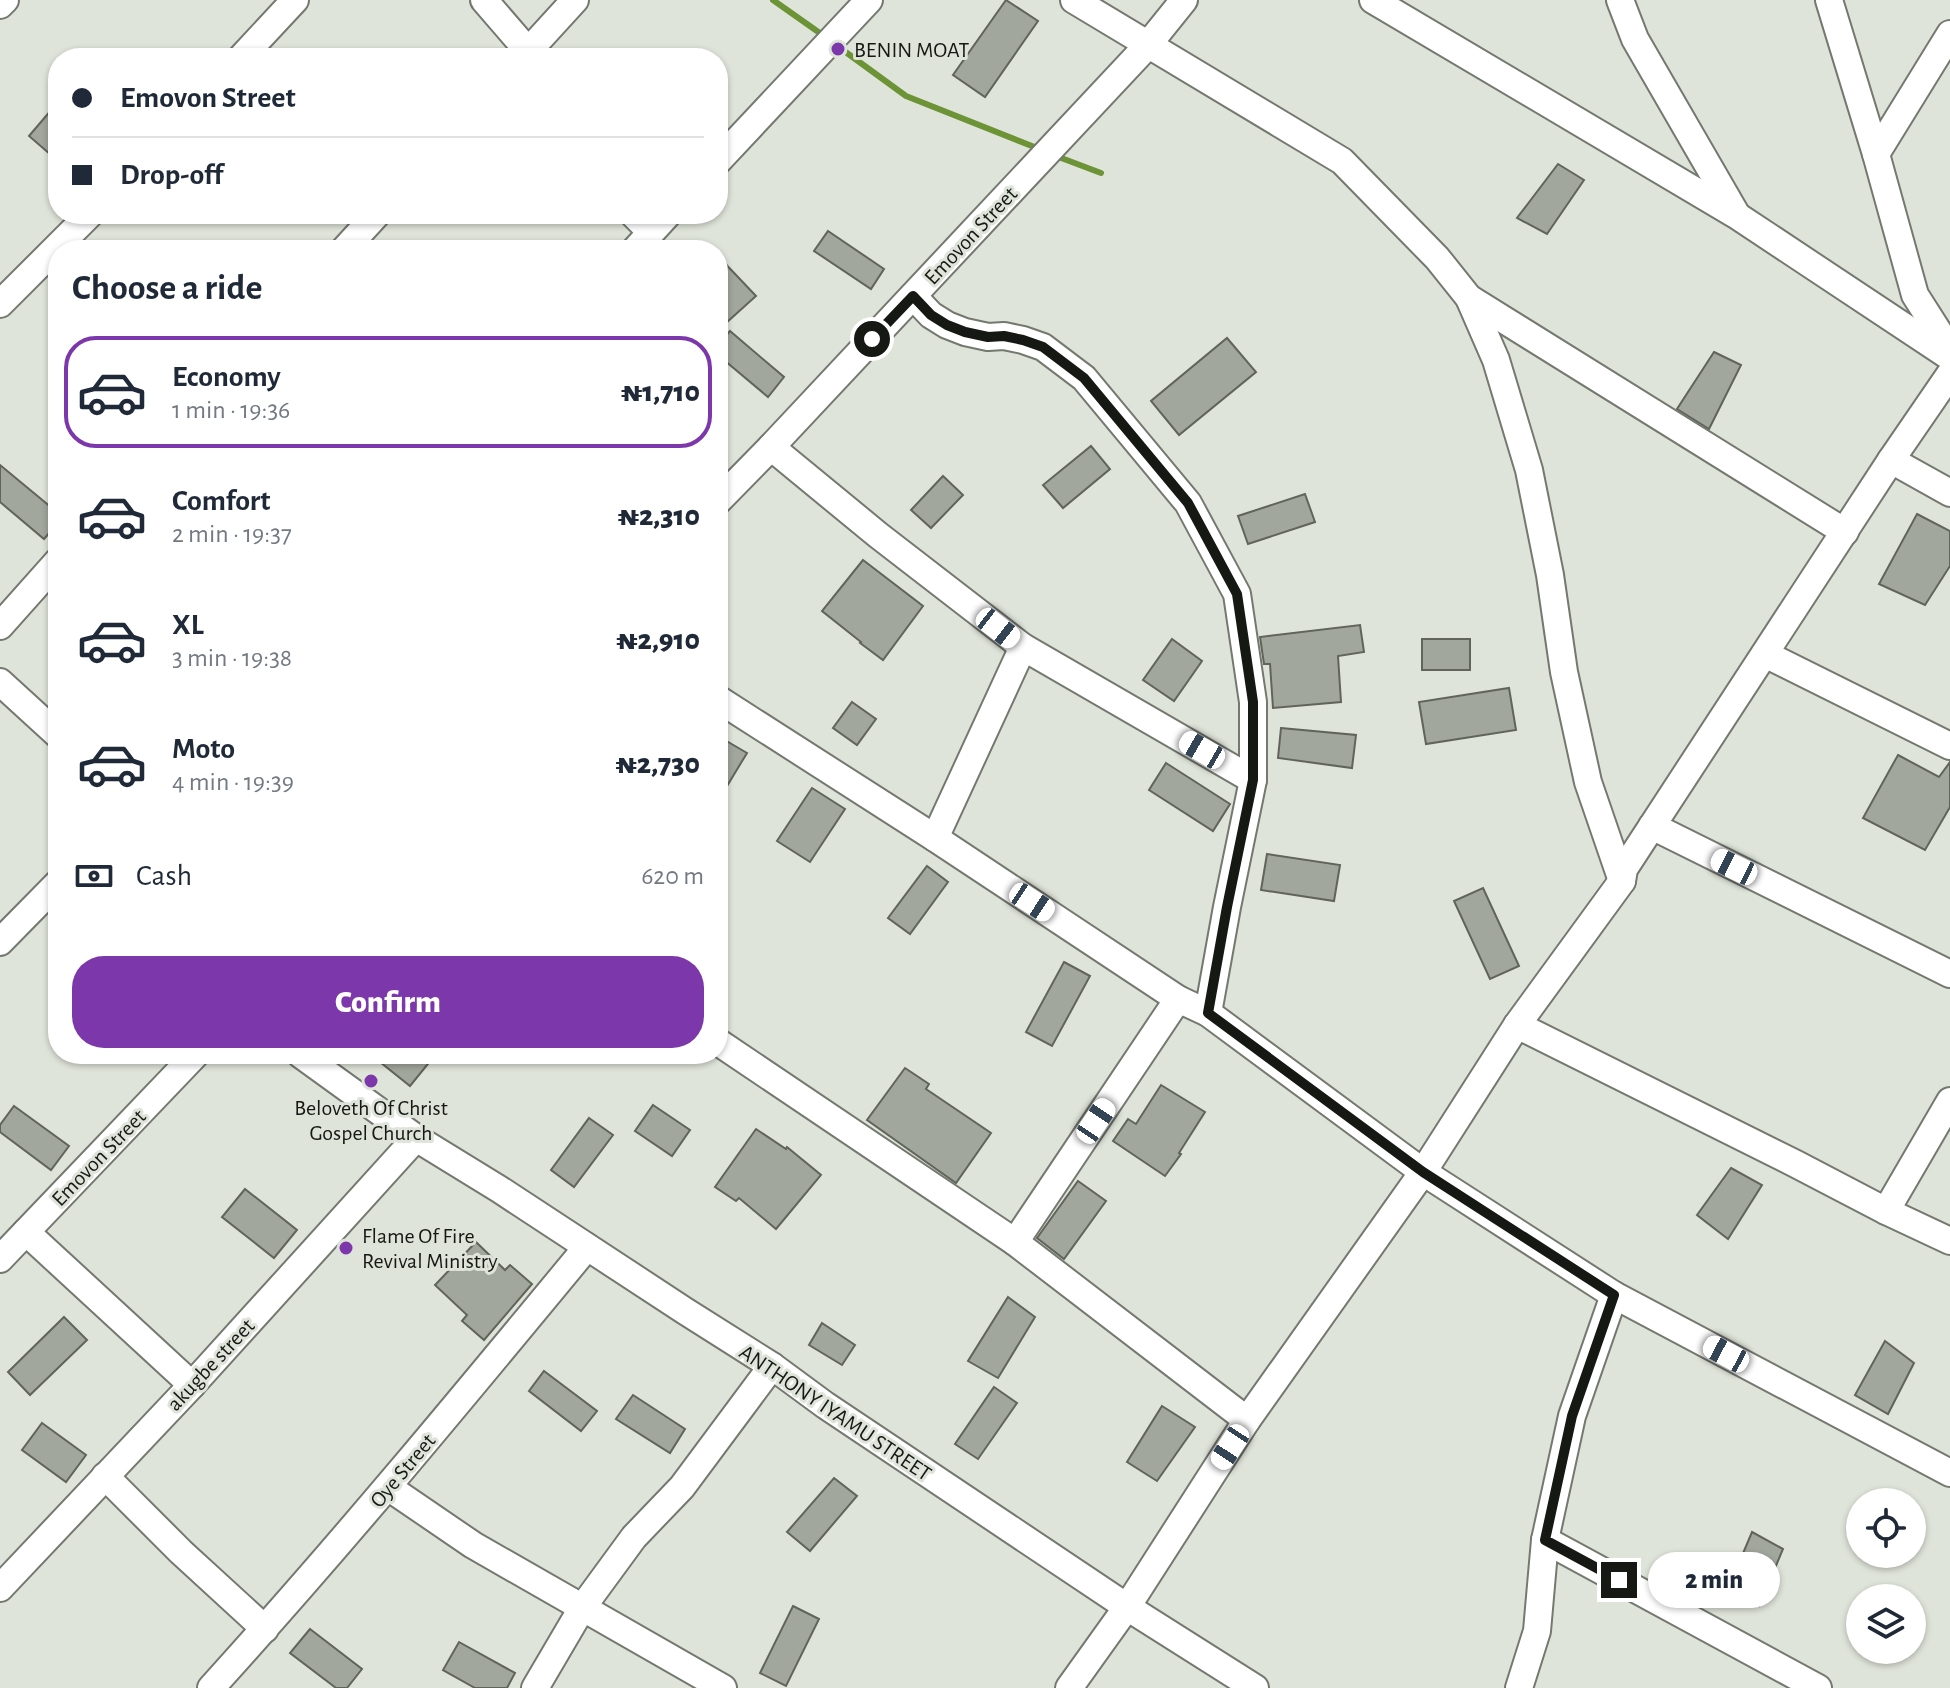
<!DOCTYPE html>
<meta charset="utf-8">
<style>
body{margin:0;font-family:"Alegreya Sans",sans-serif;background:#f6f6f7;color:#1f2937;height:100vh;display:flex;flex-direction:column;font-size:30px;white-space:nowrap}
*{box-sizing:border-box;margin:0}
p{font-size:26px;color:#747a83}
.icon{flex:none;width:44px;height:44px;fill:none;stroke:currentColor;stroke-width:2;stroke-linecap:round;stroke-linejoin:round}
.map{position:relative;flex:1;overflow:hidden}
.panel{position:absolute;left:48px;top:240px;width:680px;height:824px;display:flex;flex-direction:column;background:#fff;border-radius:32px;box-shadow:0 2px 6px #0004}
.panel>*{flex:none}
.banner{position:absolute;left:48px;top:48px;width:680px;height:176px;border-radius:32px;box-shadow:0 2px 6px #0004;display:grid;align-content:center;height:176px;padding:0 24px;background:#fff}
.buttons{position:absolute;left:1846px;top:1488px;display:grid;gap:16px}
.buttons a{display:grid;place-items:center;width:80px;height:80px;border-radius:50%;background:#fff;box-shadow:0 2px 6px #0004;font-size:40px}
.end{position:absolute;width:36px;height:36px;margin:-18px;border:10px solid #161814;background:#fff;box-shadow:0 0 0 4px #fff}
.from{border-radius:50%}
.bubble{position:absolute;height:56px;border-radius:28px;background:#fff;box-shadow:0 2px 6px #0004;font-size:26px;font-weight:800;line-height:56px;text-align:center}
.car{position:absolute;width:24px;height:48px;margin:-24px -12px;border-radius:10px;box-shadow:0 0 6px 2px #0007;background:linear-gradient(#fff 24%,#345 0 40%,#fff 0 76%,#345 0 86%,#fff 0)}
.banner b{display:flex;align-items:center;gap:28px;height:76px;font-size:30px}
.banner b+b{border-top:2px solid #e0e1e3}
.banner i{width:20px;height:20px;background:#1f2937}
ul{padding:0;list-style:none}
li{display:flex;align-items:center;gap:24px;height:112px;margin:0 16px 12px;padding:0 8px;border:4px solid transparent;border-radius:32px}
li div{flex:1}
li b{display:block;font-size:30px}
li em{font-style:normal;font-weight:800}
li.on{border-color:#7c37aa}
li>.icon{width:72px;height:72px;stroke-width:1.5}
h2{padding:0 24px;font-size:36px;line-height:96px}
.pay{display:flex;align-items:center;gap:20px;height:88px;padding:0 24px;font-size:30px}
.pay p{margin-inline-start:auto}
.cta{display:flex;gap:16px;margin-top:auto;padding:16px 24px}
.cta a{flex:1;height:92px;border-radius:32px;background:#7c37aa;color:#fff;font-size:32px;font-weight:800;line-height:92px;text-align:center}
.map>svg:first-child{display:block}
</style>
<div class="map">
<svg width="1950" height="1688" viewBox="0 0 1950 1688">
<rect width="100%" height="100%" fill="#dfe4da"/>
<g fill="none" stroke-linecap="round" stroke-linejoin="round">
<g stroke="#6c9335" stroke-width="6">
<path d="M773,0L824,36"/>
<path d="M836,45L906,96L1042,150"/>
<path d="M1056,156L1101,173"/>
</g>
</g>
<g fill="#a2a79e" stroke="#60645b" stroke-width="2">
<path d="M1006,0L1038,21L985,97L953,75Z"/>
<path d="M58,102V161L29,136Z"/>
<path d="M1558,164L1584,180L1547,234L1517,218Z"/>
<path d="M828,231L884,269L871,289L814,251Z"/>
<path d="M718,256L756,296L726,323L718,314Z"/>
<path d="M730,331L784,377L768,397L718,355V345Z"/>
<path d="M1227,338L1256,372L1179,435L1151,401Z"/>
<path d="M1714,352L1741,365L1709,429L1677,409Z"/>
<path d="M1091,446L1110,469L1063,508L1043,485Z"/>
<path d="M0,465L58,513V523L44,539L0,502Z"/>
<path d="M943,476L963,495L931,528L911,510Z"/>
<path d="M1305,494L1315,522L1248,544L1238,516Z"/>
<path d="M1917,514L1950,531V566L1925,605L1879,584Z"/>
<path d="M863,560L923,606L883,660L860,643L861,642L822,611Z"/>
<path d="M1360,625L1364,652L1338,656L1341,702L1273,708L1270,664H1264L1260,637Z"/>
<path d="M1172,639L1202,661L1174,701L1143,680Z"/>
<rect x="1422" y="639" width="48" height="31"/>
<path d="M1509,688L1516,730L1426,744L1419,702Z"/>
<path d="M852,702L876,719L857,745L833,728Z"/>
<path d="M1281,728L1356,735L1352,768L1278,758Z"/>
<path d="M718,736L747,753L718,801Z"/>
<path d="M1898,755L1939,777L1950,762V807L1925,850L1863,818Z"/>
<path d="M1166,763L1230,804L1213,831L1149,790Z"/>
<path d="M812,788L845,809L810,862L777,841Z"/>
<path d="M1267,854L1340,865L1334,901L1261,890Z"/>
<path d="M927,866L948,882L910,934L888,918Z"/>
<path d="M1483,888L1519,966L1490,979L1454,901Z"/>
<path d="M1064,962L1090,976L1052,1046L1026,1032Z"/>
<path d="M370,1054H436L410,1086Z"/>
<path d="M905,1068L929,1084L926,1089L991,1133L956,1183L867,1120Z"/>
<path d="M1161,1085L1205,1112L1179,1153L1181,1154L1165,1176L1113,1141L1128,1119L1136,1124Z"/>
<path d="M653,1105L690,1130L672,1156L635,1131Z"/>
<path d="M14,1106L69,1146L51,1170L0,1132V1125Z"/>
<path d="M589,1118L613,1135L574,1187L551,1170Z"/>
<path d="M756,1129L786,1149L787,1147L821,1175L776,1229L739,1198L736,1201L715,1187Z"/>
<path d="M1731,1168L1762,1185L1728,1239L1697,1215Z"/>
<path d="M1078,1181L1106,1201L1064,1259L1037,1238Z"/>
<path d="M245,1189L297,1230L274,1258L222,1217Z"/>
<path d="M476,1242L505,1270L510,1265L532,1284L484,1340L462,1321L467,1315L435,1285Z"/>
<path d="M1008,1297L1035,1317L998,1378L968,1361Z"/>
<path d="M64,1317L87,1340L30,1395L8,1372Z"/>
<path d="M822,1323L855,1345L842,1365L809,1345Z"/>
<path d="M1885,1341L1914,1363L1888,1414L1855,1395Z"/>
<path d="M544,1371L597,1411L581,1431L529,1391Z"/>
<path d="M994,1387L1017,1403L978,1459L955,1444Z"/>
<path d="M633,1395L685,1429L670,1453L616,1419Z"/>
<path d="M1162,1406L1195,1427L1157,1481L1127,1462Z"/>
<path d="M42,1423L86,1455L66,1482L22,1450Z"/>
<path d="M834,1478L857,1496L810,1551L787,1532Z"/>
<path d="M1752,1532L1783,1549L1759,1606L1725,1596Z"/>
<path d="M793,1606L819,1619L786,1686L760,1673Z"/>
<path d="M310,1629L362,1669L347,1688H336L290,1653Z"/>
<path d="M459,1642L515,1673L507,1688H475L443,1670Z"/>
</g>
<g fill="none" stroke-linecap="round" stroke-linejoin="round">
<g stroke="#74786f" stroke-width="30">
<g id="minor">
<path d="M484,0L528,51"/>
<path d="M1074,0L1342,161L1437,258L1469,298L1496,360L1529,470L1550,575L1564,672L1588,782L1622,881"/>
<path d="M1373,0L1736,215L1950,357"/>
<path d="M1620,0L1635,39L1735,212"/>
<path d="M1829,0L1876,154L1915,295L1950,350"/>
<path d="M0,5L5,0"/>
<path d="M241,58L295,0"/>
<path d="M522,58L575,0"/>
<path d="M1876,154L1950,34"/>
<path d="M718,161L869,0"/>
<path d="M633,214L651,232"/>
<path d="M344,250L377,214"/>
<path d="M635,250L668,214"/>
<path d="M913,296L931,315L947,325L965,332L988,337L1004,336L1023,340L1043,347L1084,378L1188,503L1237,594L1253,702V780L1227,907L1208,1013"/>
<path d="M1469,298L1845,532"/>
<path d="M0,304L90,214"/>
<path d="M771,447L878,535L1023,647L1253,780"/>
<path d="M1891,460L1950,493"/>
<path d="M718,501L771,447L1147,46L1184,0"/>
<path d="M0,626L58,561"/>
<path d="M1765,654L1950,746"/>
<path d="M0,682L58,735"/>
<path d="M718,699L935,838L1178,999L1208,1013L1423,1172L1614,1295L1950,1473"/>
<path d="M1652,826L1950,974"/>
<path d="M935,838L1023,647"/>
<path d="M0,942L58,883"/>
<path d="M1517,1025L1796,1164L1886,1211L1950,1241"/>
<path d="M718,1042L1015,1242L1247,1420"/>
<path d="M300,1054L416,1138L499,1189L685,1311L772,1366L825,1405L1127,1607L1255,1688"/>
<path d="M1886,1211L1950,1101"/>
<path d="M26,1232L192,1385"/>
<path d="M1015,1242L1178,999"/>
<path d="M0,1259L196,1054"/>
<path d="M105,1476L181,1552L265,1629"/>
<path d="M388,1487L473,1545L723,1688"/>
<path d="M1545,1540L1818,1688"/>
<path d="M0,1588L192,1385L416,1138"/>
<path d="M211,1688C341,1545 464,1396 587,1247"/>
<path d="M535,1688L582,1608L634,1537L682,1487L772,1366"/>
<path d="M1069,1688L1127,1607L1247,1420L1423,1172L1517,1025L1622,881L1624,869L1891,460L1950,374"/>
<path d="M1519,1688L1537,1631L1545,1540L1572,1416L1614,1295"/>
</g>
</g>
<use href="#minor" stroke="#fff" stroke-width="26"/>
</g>
<g fill="none" stroke-linecap="round" stroke-linejoin="round">
<path stroke="#161814" stroke-width="10" d="M872,339L913,296L931,315L947,325L965,332L988,337L1004,336L1023,340L1043,347L1084,378L1188,503L1237,594L1253,702V780L1227,907L1208,1013L1423,1172L1614,1295L1572,1416L1545,1540L1619,1580"/>
</g>
<g fill="#7c37aa" stroke="#dfe4da" stroke-width="3">
<circle cx="838" cy="49" r="8"/>
<circle cx="371" cy="1081" r="8"/>
<circle cx="346" cy="1248" r="8"/>
</g>
<g text-anchor="middle" stroke-width="6" stroke-linejoin="round" paint-order="stroke">
<g font-size="22" fill="#161814" stroke="#dfe4da" text-anchor="start">
<text x="854" y="57">BENIN MOAT</text>
<text x="371" y="1115" text-anchor="middle">Beloveth Of Christ<tspan x="371" dy="25">Gospel Church</tspan></text>
<text x="362" y="1243">Flame Of Fire<tspan x="362" dy="25">Revival Ministry</tspan></text>
</g>
<g font-size="22" fill="#161814" stroke="#dfe4da">
<text transform="translate(970 235) rotate(-47)" y="8">Emovon Street</text>
<text transform="translate(98 1157) rotate(-46)" y="8">Emovon Street</text>
<text transform="translate(210 1364) rotate(-47)" y="8">akugbe street</text>
<text transform="translate(836 1412) rotate(34)" y="8">ANTHONY IYAMU STREET</text>
<text transform="translate(402 1470) rotate(-50)" y="8">Oye Street</text>
</g>
</g>
</svg>
<div class="buttons">
<a><svg class="icon" aria-label="locate" viewBox="0 0 24 24"><circle cx="12" cy="12" r="6"/><path d="M12 2v4M12 18v4M2 12h4M18 12h4"/></svg></a>
<a><svg class="icon" aria-label="layers" viewBox="0 0 24 24"><path d="M12 4l9 5-9 5-9-5zM3 14l9 5 9-5"/></svg></a>
</div>
<i class="end from" style="left:872px;top:339px"></i>
<i class="end" style="left:1619px;top:1580px"></i>
<div class="bubble" style="left:1648px;top:1552px;width:132px">2 min</div>
<i class="car" style="left:998px;top:628px;rotate:128deg"></i>
<i class="car" style="left:1202px;top:750px;rotate:300deg"></i>
<i class="car" style="left:1734px;top:867px;rotate:296deg"></i>
<i class="car" style="left:1032px;top:902px;rotate:123deg"></i>
<i class="car" style="left:1096px;top:1121px;rotate:34deg"></i>
<i class="car" style="left:1726px;top:1354px;rotate:298deg"></i>
<i class="car" style="left:1230px;top:1447px;rotate:213deg"></i>
<div class="banner">
<b><i class="from"></i>Emovon Street</b>
<b><i></i>Drop-off</b>
</div>
<section class="panel">
<h2>Choose a ride</h2>
<ul>
<li class="on"><svg class="icon" aria-label="car" viewBox="0 0 24 24"><path d="M5 17H2v-5l4-1 3-4h7l3 4 3 1v5h-3M9 17h6M6 11h13"/><circle cx="7" cy="17" r="2"/><circle cx="17" cy="17" r="2"/></svg><div><b>Economy</b><p>1 min · 19:36</p></div><em>₦1,710</em></li>
<li><svg class="icon" aria-label="car" viewBox="0 0 24 24"><path d="M5 17H2v-5l4-1 3-4h7l3 4 3 1v5h-3M9 17h6M6 11h13"/><circle cx="7" cy="17" r="2"/><circle cx="17" cy="17" r="2"/></svg><div><b>Comfort</b><p>2 min · 19:37</p></div><em>₦2,310</em></li>
<li><svg class="icon" aria-label="car" viewBox="0 0 24 24"><path d="M5 17H2v-5l4-1 3-4h7l3 4 3 1v5h-3M9 17h6M6 11h13"/><circle cx="7" cy="17" r="2"/><circle cx="17" cy="17" r="2"/></svg><div><b>XL</b><p>3 min · 19:38</p></div><em>₦2,910</em></li>
<li><svg class="icon" aria-label="car" viewBox="0 0 24 24"><path d="M5 17H2v-5l4-1 3-4h7l3 4 3 1v5h-3M9 17h6M6 11h13"/><circle cx="7" cy="17" r="2"/><circle cx="17" cy="17" r="2"/></svg><div><b>Moto</b><p>4 min · 19:39</p></div><em>₦2,730</em></li>
</ul>
<div class="pay"><svg class="icon" aria-label="cash" viewBox="0 0 24 24"><path d="M3 7h18v10H3z"/><circle cx="12" cy="12" r="2"/></svg>Cash<p>620 m</p></div>
<div class="cta"><a>Confirm</a></div>
</section>
</div>
